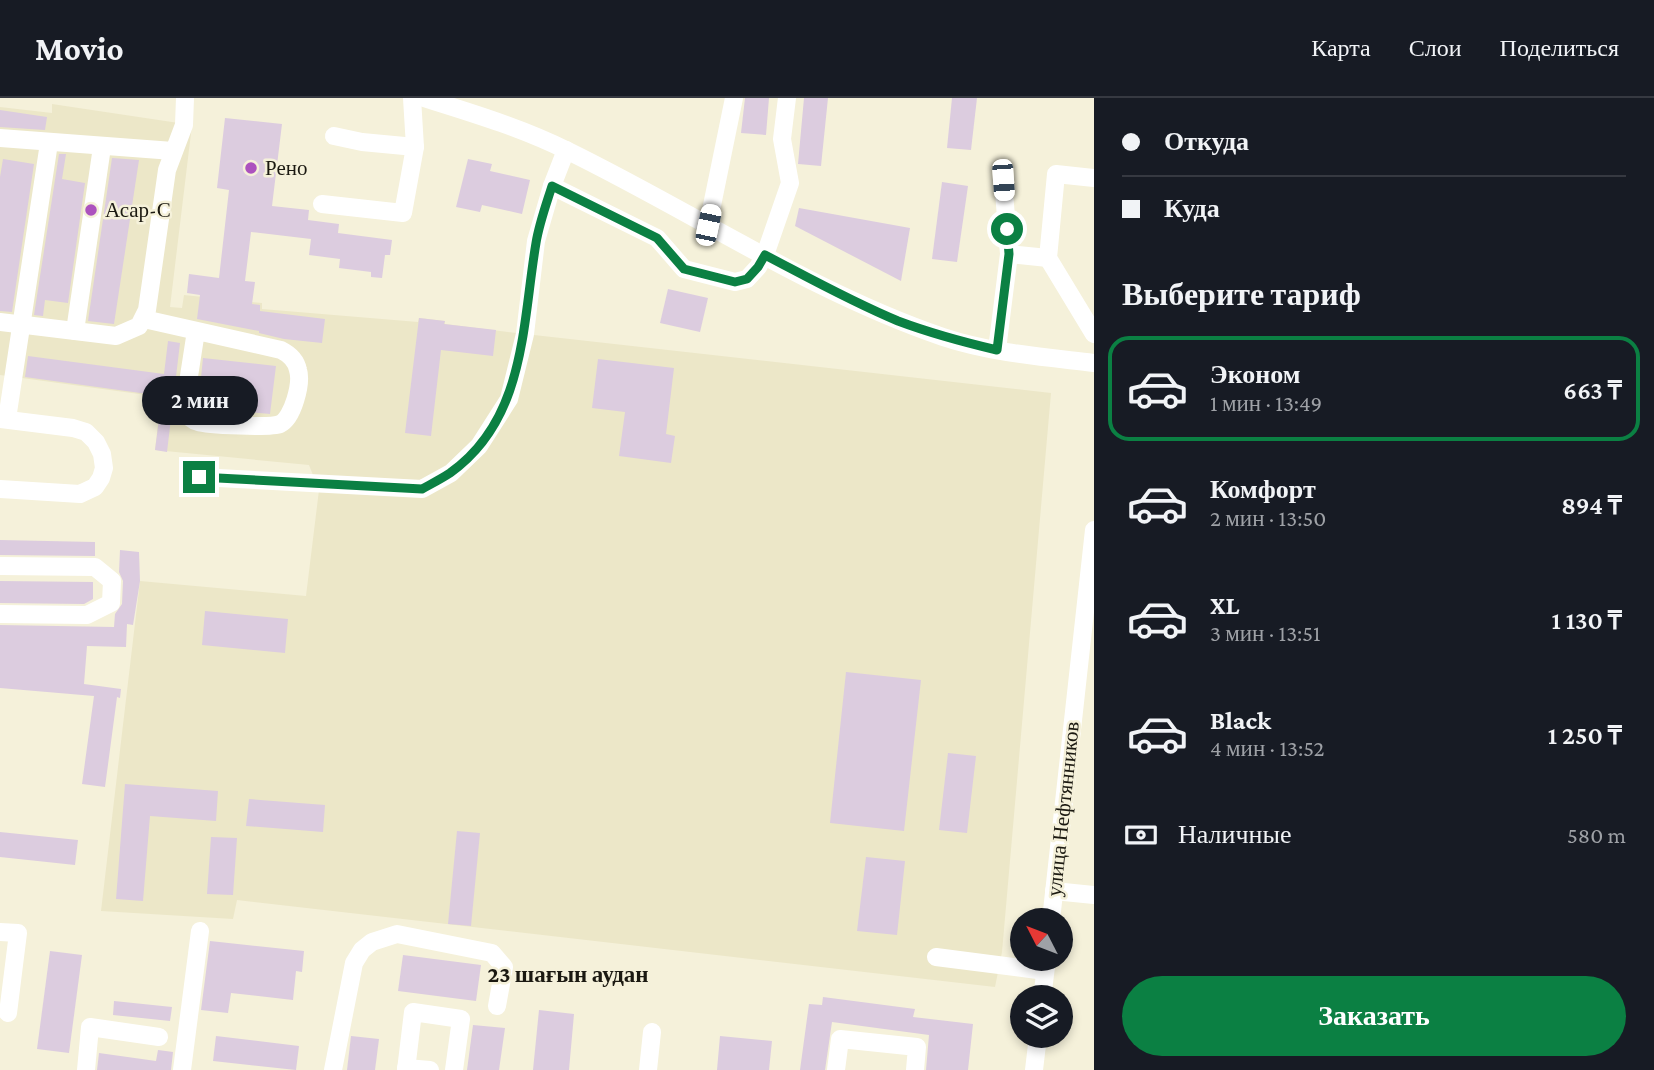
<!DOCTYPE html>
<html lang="ru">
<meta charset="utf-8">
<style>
body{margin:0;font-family:"Crimson Pro",serif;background:#242831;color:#f1f3f6;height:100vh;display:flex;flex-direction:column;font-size:26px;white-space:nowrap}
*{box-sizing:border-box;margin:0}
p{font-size:23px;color:#9ea1a6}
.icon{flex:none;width:38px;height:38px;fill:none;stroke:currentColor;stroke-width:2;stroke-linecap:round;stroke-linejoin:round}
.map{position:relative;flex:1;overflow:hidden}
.drawer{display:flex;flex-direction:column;background:#171b24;width:560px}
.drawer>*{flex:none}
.banner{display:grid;align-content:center;height:154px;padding:0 28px;background:#171b24}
.needle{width:46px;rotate:312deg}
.tools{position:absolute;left:1010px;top:810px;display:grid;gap:14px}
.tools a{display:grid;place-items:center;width:63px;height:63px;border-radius:50%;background:#171b24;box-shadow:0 4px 10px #0003;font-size:35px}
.end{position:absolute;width:32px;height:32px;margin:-16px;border:9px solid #0b8043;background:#fff;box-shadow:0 0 0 4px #fff}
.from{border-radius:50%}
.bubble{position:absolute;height:49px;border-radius:24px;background:#171b24;box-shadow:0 4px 10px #0003;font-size:23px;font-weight:600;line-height:49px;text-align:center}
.car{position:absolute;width:21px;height:42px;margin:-21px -10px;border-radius:9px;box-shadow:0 0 5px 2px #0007;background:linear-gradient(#fff 24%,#345 0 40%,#fff 0 76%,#345 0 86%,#fff 0)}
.banner b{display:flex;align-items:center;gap:24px;height:66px;font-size:26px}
.banner b+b{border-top:2px solid #363941}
.banner i{width:18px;height:18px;background:#f1f3f6}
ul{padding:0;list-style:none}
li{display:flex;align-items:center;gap:21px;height:105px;margin:0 14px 10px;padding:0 14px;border:4px solid transparent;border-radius:21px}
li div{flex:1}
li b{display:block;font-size:26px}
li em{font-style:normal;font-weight:600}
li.active{border-color:#0b8043}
li>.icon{width:63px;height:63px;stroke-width:1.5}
h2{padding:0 28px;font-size:32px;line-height:84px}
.pay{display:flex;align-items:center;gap:18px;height:77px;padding:0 28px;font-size:26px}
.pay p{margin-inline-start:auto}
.cta{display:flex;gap:14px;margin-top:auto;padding:14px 28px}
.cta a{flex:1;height:80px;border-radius:42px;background:#0b8043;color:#fff;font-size:28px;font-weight:600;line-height:80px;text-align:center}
header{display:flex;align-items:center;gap:42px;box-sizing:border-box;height:98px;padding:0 35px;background:#171b24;border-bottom:2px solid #363941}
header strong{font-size:33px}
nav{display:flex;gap:38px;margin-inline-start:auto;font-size:24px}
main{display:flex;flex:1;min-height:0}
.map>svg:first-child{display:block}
</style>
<header>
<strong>Movio</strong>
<nav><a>Карта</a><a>Слои</a><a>Поделиться</a></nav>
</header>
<main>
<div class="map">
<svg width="1094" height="972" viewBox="0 0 1094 972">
<rect width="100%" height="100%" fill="#f5f1da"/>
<path fill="#ece7c8" d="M52,6L192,27L170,209L182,210L184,197L262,205V211L418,224L419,220L445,223V226L525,236L1051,295L1002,854L995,889L237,802L233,821L101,813L140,483L306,498L319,392L309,367L155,352L161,299L0,277V9L52,15Z"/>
<g fill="#dcccdf">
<path d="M745,0H769L766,37L741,35Z"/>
<path d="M804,0H828L821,68L798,66Z"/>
<path d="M952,0H977L971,52L947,50Z"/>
<path d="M0,12L47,19L45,32L0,29Z"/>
<path d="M225,20L282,26L272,108L309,112L308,122L339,126L338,135L392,142L390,157H385L382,180L371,179V174L339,170L340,161L309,157L311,141L251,134L245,183L255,184L252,206L260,207V213L325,221L322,245L284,241L259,235V233L197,221L200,197L187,195L189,176L219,180L229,92L217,90Z"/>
<path d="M59,56H66L62,81L85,85L68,205L45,202L43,218L34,217Z"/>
<path d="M112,60L139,62L114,226L88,223Z"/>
<path d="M3,61L34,66L12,214L0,213V79Z"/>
<path d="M468,61L492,66L490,73L530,82L522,116L482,107L480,114L456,109Z"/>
<path d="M942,84L968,88L957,164L932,161Z"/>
<path d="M799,110L910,130L901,183L795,128Z"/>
<path d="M668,191L708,200L700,234L660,225Z"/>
<path d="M419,220L445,223L444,226L496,232L493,258L441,252L431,338L405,335Z"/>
<path d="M168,243L180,245L167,354L155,352L162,298L25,279L28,258L164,276Z"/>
<path d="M203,260L276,268L270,316L198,309Z"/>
<path d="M598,261L674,270L666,336L675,338L671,365L619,358L625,314L592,310Z"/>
<path d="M0,442L95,444V458L0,457Z"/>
<path d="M120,452L139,454L140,483L133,527L127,526L126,549L87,548L84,586L121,591L120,600L117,599L105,689L82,686L94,598L0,590V527L114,529L115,516L122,506L123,483L119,474Z"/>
<path d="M0,483L93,484V501L84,506L0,505Z"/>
<path d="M205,513L288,521L285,555L202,547Z"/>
<path d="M846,574L921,582L904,733L830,725Z"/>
<path d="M948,655L976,658L967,735L939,732Z"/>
<path d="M125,686L218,693L216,723L150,718L143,803L116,801Z"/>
<path d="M249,701L325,707L323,734L246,728Z"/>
<path d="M457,733L480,735L471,828L448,826Z"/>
<path d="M0,734L78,742L75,767L0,759Z"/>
<path d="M211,739L237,740L233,797L207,796Z"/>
<path d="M866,759L905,763L897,837L857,833Z"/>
<path d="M210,843L304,853L302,874L296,873L293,902L231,895L228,915L201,912Z"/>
<path d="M50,853L82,857L69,955L37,951Z"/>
<path d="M403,857L481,867L476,903L398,893Z"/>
<path d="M823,899L915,911L913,919L973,926L968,972H926L929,937L832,924L825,972H800L809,906L822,907Z"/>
<path d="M114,903L172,909L170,923L113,917Z"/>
<path d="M539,912L574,916L569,972H533Z"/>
<path d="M473,927L505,930L499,972H467Z"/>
<path d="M216,938L299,948L296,972L213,963Z"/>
<path d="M351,938L379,941L375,972H347Z"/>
<path d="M720,938L772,943L769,972H717Z"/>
<path d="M158,952L173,954L171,972H97L99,955L156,963Z"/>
</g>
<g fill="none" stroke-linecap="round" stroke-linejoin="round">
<g stroke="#fff" stroke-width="18">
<path d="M424,0C472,15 522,30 568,53C693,114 811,194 943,239C991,255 1044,259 1094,265"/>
<path d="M334,38L362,44L415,49"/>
<path d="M0,40L173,53"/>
<path d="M1094,80L1056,76L1048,160L1094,236"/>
<path d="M552,88L657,140L684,171L735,184L747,181L758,169L765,157L790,85L782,41L787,0"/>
<path d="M322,106L403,115L415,49L412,0"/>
<path d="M708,127L734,0"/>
<path d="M1009,156L1048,160"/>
<path d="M144,221L281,252C289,256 296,262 298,272C302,285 293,320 280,326C271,330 207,327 198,324C193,323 192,321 188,318L185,304L196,233"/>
<path d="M0,224L116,238L139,228L147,212L167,72L184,27L185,0"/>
<path d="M75,233L102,49"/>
<path d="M997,252L1009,156L1003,82"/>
<path d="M0,321L73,330L86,334L96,344L102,356L104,370L101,380L95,389L80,396L0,391"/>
<path d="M7,321L49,45"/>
<path d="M199,379L422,391L451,375L479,348L509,301L525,236L536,143L552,88L566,52"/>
<path d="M0,468L95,469L112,483L111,505L87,517L0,516"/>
<path d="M1054,793L1094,797"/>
<path d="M1051,822L1094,432"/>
<path d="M0,834L18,835L8,915"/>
<path d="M936,859L1045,873"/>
<path d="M1042,900L1047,861"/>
<path d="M406,970L430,972"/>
<path d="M86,972L90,929L159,939"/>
<path d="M182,972L200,833"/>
<path d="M333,972L354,865L362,852L372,844L397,836L492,855L504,869L497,908"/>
<path d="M406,972L413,914L461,921L454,972"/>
<path d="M648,972L652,934"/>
<path d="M836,972L840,941L917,949L915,972"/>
<path d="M1034,972L1038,938"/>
</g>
</g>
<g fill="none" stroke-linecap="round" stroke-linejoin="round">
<path stroke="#0b8043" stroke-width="9" d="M199,379L422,391C431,386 441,381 450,375C526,321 522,227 536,145C539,126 546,107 552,88L657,140L684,171L735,184L747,181L758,169L765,157C809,180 852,204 898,223C930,235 963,244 997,252L1009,156L1007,131"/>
</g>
<g fill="#ac52be" stroke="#f5f1da" stroke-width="2.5">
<circle cx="251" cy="70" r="7"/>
<circle cx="91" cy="112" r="7"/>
</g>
<g text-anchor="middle" stroke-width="5" stroke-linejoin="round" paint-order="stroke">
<g font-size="21" fill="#1b1911" stroke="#f5f1da" text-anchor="start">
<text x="265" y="77">Рено</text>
<text x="105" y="119">Асар-С</text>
</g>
<g font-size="21" fill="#1b1911" stroke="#f5f1da">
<text transform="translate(1063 711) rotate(-84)" y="7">улица Нефтянников</text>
</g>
<g font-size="23" font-weight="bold" fill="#1b1911" stroke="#f5f1da">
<text x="568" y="884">23 шағын аудан</text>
</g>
</g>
</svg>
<div class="tools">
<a><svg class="needle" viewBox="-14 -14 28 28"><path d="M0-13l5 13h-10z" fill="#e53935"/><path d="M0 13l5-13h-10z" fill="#9ea1a6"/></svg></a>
<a><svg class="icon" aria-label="layers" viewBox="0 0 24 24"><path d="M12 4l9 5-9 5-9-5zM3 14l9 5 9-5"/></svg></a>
</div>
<i class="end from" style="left:1007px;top:131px"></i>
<i class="end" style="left:199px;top:379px"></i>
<div class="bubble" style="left:142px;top:278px;width:116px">2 мин</div>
<i class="car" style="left:1003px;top:82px;rotate:176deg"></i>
<i class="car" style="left:708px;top:127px;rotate:12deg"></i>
</div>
<section class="drawer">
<div class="banner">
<b><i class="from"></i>Откуда</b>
<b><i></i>Куда</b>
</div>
<h2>Выберите тариф</h2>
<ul>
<li class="active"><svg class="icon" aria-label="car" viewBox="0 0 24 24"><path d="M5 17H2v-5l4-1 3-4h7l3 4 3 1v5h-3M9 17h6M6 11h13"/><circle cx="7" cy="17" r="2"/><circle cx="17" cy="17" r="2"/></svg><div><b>Эконом</b><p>1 мин · 13:49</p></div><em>663 ₸</em></li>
<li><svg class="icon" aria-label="car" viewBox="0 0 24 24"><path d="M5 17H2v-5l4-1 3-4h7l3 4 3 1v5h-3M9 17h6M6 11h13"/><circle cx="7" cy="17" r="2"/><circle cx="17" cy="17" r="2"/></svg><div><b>Комфорт</b><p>2 мин · 13:50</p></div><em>894 ₸</em></li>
<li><svg class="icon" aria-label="car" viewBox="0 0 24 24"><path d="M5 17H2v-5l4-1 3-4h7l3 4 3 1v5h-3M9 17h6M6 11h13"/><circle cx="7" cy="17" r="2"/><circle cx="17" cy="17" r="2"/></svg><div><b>XL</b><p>3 мин · 13:51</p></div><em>1 130 ₸</em></li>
<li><svg class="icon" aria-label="car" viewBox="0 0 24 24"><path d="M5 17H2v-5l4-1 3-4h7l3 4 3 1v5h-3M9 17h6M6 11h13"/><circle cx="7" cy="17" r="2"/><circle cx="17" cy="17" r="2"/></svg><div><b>Black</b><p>4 мин · 13:52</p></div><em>1 250 ₸</em></li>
</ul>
<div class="pay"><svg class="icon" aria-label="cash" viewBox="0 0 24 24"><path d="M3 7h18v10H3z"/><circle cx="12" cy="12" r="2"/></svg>Наличные<p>580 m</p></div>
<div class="cta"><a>Заказать</a></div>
</section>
</main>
